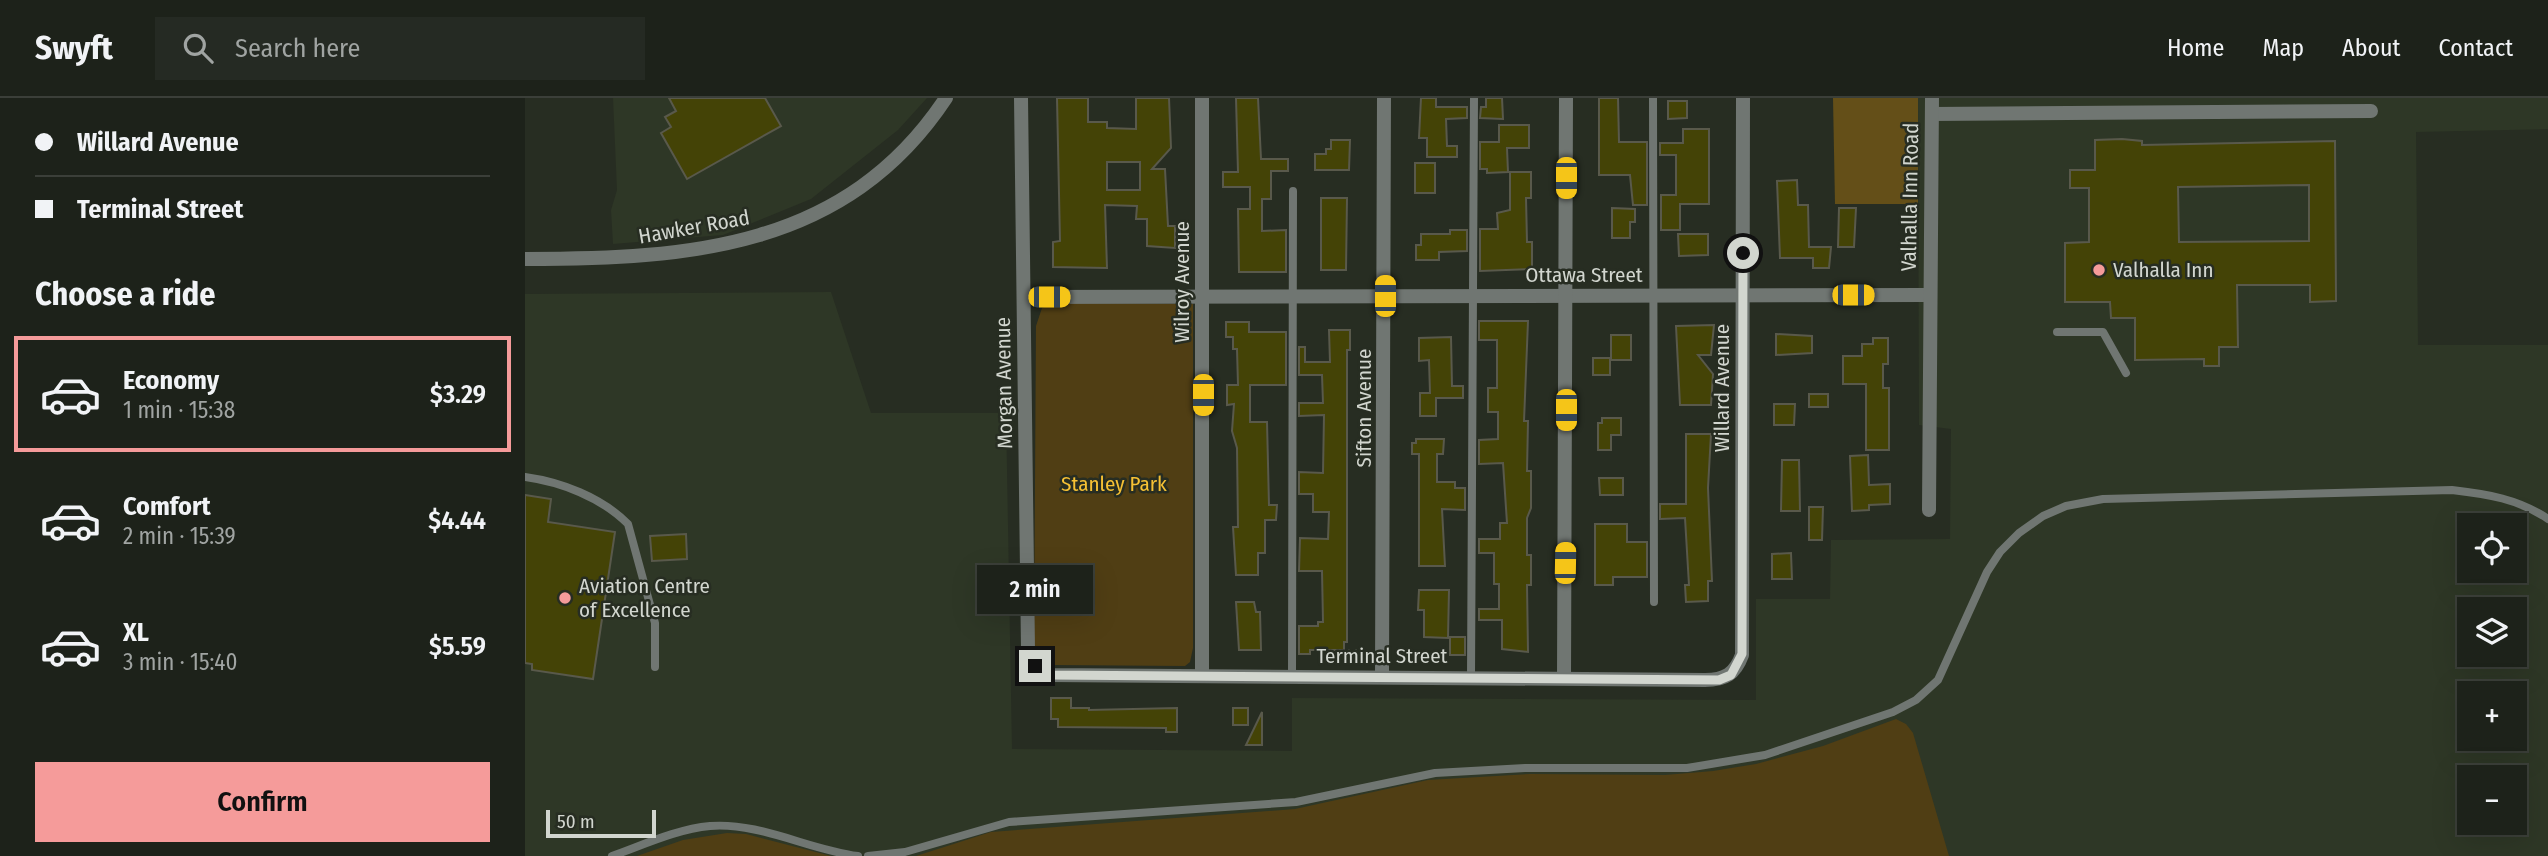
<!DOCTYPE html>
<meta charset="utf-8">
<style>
body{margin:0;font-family:"Fira Sans Condensed",sans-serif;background:#252a23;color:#f1f3f6;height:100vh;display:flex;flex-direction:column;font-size:26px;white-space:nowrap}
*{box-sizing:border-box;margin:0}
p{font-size:23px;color:#a0a4a2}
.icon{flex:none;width:38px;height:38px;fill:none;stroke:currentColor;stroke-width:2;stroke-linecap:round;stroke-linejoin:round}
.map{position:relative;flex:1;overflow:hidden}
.details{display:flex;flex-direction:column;background:#1d221a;width:525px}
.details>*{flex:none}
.guide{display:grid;align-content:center;height:154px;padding:0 35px;background:#1d221a}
.fabs{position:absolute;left:1932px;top:415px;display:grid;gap:14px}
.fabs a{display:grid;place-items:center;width:70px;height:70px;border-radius:0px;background:#1d221a;box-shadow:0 7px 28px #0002,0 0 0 2px #3b3f39;font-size:35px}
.scale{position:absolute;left:21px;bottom:18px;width:110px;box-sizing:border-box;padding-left:7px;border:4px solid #d2d6cf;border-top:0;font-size:19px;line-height:24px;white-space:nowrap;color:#d2d6cf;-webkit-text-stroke:5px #272d22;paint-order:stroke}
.end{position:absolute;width:32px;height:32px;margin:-16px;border:9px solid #d2d6cf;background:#111;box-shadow:0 0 0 4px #111}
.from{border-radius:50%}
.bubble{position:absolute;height:49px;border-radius:0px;background:#1d221a;box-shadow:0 7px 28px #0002,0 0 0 2px #3b3f39;font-size:23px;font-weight:600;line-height:49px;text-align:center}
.car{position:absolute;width:21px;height:42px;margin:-21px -10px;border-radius:9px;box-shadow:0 0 5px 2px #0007;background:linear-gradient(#f5c518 24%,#345 0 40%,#f5c518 0 76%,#345 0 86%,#f5c518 0)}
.guide b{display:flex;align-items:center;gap:24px;height:66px;font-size:26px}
.guide b+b{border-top:2px solid #3b3f39}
.guide i{width:18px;height:18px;background:#f1f3f6}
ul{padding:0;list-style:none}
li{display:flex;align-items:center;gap:21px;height:116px;margin:0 14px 10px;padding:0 21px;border:4px solid transparent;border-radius:0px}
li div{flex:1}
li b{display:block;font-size:26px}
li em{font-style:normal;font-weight:600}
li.active{border-color:#f59b9a}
li>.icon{width:63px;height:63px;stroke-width:1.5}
h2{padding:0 35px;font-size:32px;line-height:84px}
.button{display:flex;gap:14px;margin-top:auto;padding:14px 35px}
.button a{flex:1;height:80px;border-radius:0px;background:#f59b9a;color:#111;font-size:28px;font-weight:600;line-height:80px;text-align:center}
header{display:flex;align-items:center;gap:42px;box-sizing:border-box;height:98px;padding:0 35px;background:#1d221a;border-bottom:2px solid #3b3f39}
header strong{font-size:33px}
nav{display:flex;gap:38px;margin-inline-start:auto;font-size:24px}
.search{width:490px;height:63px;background:#252a23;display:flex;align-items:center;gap:18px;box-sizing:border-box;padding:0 24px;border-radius:0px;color:#a0a4a2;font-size:26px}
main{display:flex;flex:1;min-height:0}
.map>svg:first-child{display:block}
</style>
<header>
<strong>Swyft</strong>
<div class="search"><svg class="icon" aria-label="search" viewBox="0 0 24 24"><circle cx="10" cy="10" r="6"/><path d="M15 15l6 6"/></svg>Search here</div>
<nav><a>Home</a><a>Map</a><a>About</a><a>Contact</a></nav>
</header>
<main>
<section class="details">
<div class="guide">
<b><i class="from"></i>Willard Avenue</b>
<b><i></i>Terminal Street</b>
</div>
<h2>Choose a ride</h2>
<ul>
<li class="active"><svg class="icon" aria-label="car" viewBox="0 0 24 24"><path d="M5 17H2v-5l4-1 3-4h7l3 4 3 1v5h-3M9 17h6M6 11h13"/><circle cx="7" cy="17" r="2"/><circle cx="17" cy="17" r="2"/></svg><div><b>Economy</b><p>1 min · 15:38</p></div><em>$3.29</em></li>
<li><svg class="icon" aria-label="car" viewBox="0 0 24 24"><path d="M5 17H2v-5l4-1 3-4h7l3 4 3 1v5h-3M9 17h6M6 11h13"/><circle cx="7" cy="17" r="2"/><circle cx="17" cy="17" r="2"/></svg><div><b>Comfort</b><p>2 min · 15:39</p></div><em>$4.44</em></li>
<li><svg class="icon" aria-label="car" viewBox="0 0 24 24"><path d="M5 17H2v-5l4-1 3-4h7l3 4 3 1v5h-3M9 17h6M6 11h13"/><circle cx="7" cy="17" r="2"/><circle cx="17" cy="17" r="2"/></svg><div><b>XL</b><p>3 min · 15:40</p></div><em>$5.59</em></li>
</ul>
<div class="button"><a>Confirm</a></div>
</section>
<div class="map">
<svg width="2023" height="758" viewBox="0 0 2023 758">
<rect width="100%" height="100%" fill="#272d22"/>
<g fill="#2e3726" fill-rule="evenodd">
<path d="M88,0H402L373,32L286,101L198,137L88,146L86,112L92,92Z"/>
<path d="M1393,0H2023V31L1891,34L1893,247H2023V758H0V196L306,194L346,315H481L487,651L767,653V600L1231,602V501H1305L1306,442L1425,441L1426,331L1394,327ZM1944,427H1990V472H1944ZM1944,511H1990V556H1944ZM1944,595H1990V640H1944ZM1944,679H1990V724H1944Z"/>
</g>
<g fill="#503e14">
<path d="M531,205L668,206V550L665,564L660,568L528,567L512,554L509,544L511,228L517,210Z"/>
<path d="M1371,621L1381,626L1388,635L1424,758H391L466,734L770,711L903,682L1005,676L1140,677L1188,673L1231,666L1298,648Z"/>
<path d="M202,735L221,736L306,758H112L158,742Z"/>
</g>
<path fill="#644f18" d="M1308,0H1393V106H1310Z"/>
<g fill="#444306" stroke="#59594b" stroke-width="2" fill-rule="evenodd">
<path d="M144,0H240L256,28L162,81L136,35L146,29L140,19L151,13Z"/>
<path d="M532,0H563V24H582V30L611,31V0H644L646,50L627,71H640L643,128H650V150L622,148V121H611L612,108L580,107L582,170L528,169V144L535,143ZM582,64H615V92H582Z"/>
<path d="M711,0H733L736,61H763V73H746V101H737V133L761,132V174H714L713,111H725V89H698V74H713Z"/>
<path d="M896,0H911V9H942V20L921,21L922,48H932V59H902V40H894Z"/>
<path d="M961,0H977L978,21L955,20L956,9H961Z"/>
<path d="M1074,0H1093L1094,44H1122V107H1108L1105,77H1074Z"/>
<path d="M1143,3H1162V20L1143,21Z"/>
<path d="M974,27H1004V50H982L983,74L962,75V71H955V44H974Z"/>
<path d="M1158,31H1184V106H1155V132H1136V97H1151V57H1135V45H1158Z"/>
<path d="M1597,41L1617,43V47L1810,43L1811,203L1785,204V187H1712L1713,249H1694V268H1679V261L1610,262V220H1586L1585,204H1540V145L1564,144V90H1545V72H1570V42ZM1784,87V143L1654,144L1653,89Z"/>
<path d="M806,42H825L824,72H790V56H801V51H806Z"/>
<rect x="890" y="65" width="20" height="30"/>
<path d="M985,74H1006V100H1001L1002,144H1007V171L955,173V131H973L972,115L985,112Z"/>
<path d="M1272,82L1273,107H1283L1284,149H1306L1304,170H1288V160H1255L1252,83Z"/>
<path d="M796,100H822L821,172H796Z"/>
<path d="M1087,110L1110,111V124H1105V140H1087Z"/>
<path d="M1314,110H1331L1329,149H1313Z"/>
<path d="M925,132H942V153L914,154V162H891V147H896V136H925Z"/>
<path d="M1153,136H1183V157L1154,158Z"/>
<path d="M954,223H1003L999,323H1003L1002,373H1006V410L1002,420V457H1006V487H1002L1003,554L977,551V522H954V511H974V486H969V455H954V441H975V425H982L978,365L954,366V342L973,341V314H963V290H972V242H954Z"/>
<path d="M701,224H724V234H761V287H725V324H742L744,407H752L751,422H740V455H733V477H711L708,429H713L712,350L707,333L709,306L702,307V287H713L712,251H708V239H701Z"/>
<path d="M1189,227L1186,257H1173L1188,276L1186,307H1155L1151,228Z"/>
<path d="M804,232H825V252H822V544H819V552H785V556H774V528H793V524H798L797,473H774L775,440L803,441L804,414H788V396H774V374L798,375L799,317L774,318V305H798L797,277H774V249H780V264H805Z"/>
<path d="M1251,236L1287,238V255L1251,257Z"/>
<rect x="1086" y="237" width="20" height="25"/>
<path d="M926,239L927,288H938V300H911V318H895V295H905L904,262L894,263V240Z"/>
<path d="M1348,240H1363V266H1358V290H1364V352H1341V286H1318V258H1337V246H1348Z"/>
<rect x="1068" y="260" width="17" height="17"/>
<rect x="1284" y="296" width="19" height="13"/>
<path d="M1249,306H1270L1269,327H1249Z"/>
<path d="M1077,320H1096V337H1086V352H1073V325H1077Z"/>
<path d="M1161,336H1186L1183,390L1187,483H1183V503L1161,504L1160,487H1164L1160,420L1135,421V406H1161Z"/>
<path d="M891,341H919L918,356H912V384H930V390H940V412L917,411L920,468H894V356H887V345H891Z"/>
<path d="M1343,357L1344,387L1365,386V406L1344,407V412L1327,413L1325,358Z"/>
<path d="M1257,362H1274L1275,413H1256Z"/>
<path d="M1074,380H1098V397H1075Z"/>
<path d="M0,397L26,401L23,424L90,434L68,581L7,572V566L0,565Z"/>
<path d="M1284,409H1298L1297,442H1284Z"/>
<path d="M1070,426H1102V444H1122V479H1088V487H1070Z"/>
<path d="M161,436L162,461L127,463L125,438Z"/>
<path d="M1266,455L1267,481H1247V456Z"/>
<path d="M894,492H924L923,540L899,539V512H893Z"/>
<path d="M711,504H729L731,514H735L736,552H714Z"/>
<rect x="925" y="539" width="15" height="18"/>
<path d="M526,600H546V610H564V612L652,610V634H641V630L533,629V621H526Z"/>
<rect x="708" y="610" width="15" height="17"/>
<path d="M737,614V647H721Z"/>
</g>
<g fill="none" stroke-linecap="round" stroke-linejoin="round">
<path stroke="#7d8279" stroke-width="2.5" stroke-dasharray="2 5" stroke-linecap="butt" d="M823,553H844"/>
<g stroke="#707672" stroke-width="8">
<path d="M1128,0L1129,504"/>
<path d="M1532,234H1578L1601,275"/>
<path d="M0,379C36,384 76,399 103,426L130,525V569"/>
<path d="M767,579L768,93"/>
<path d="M946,580L949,0"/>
<path d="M87,758C118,747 152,731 185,728C235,724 284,752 333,758"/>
<path d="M343,758L380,754L484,724L771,704L910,675L1000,670H1162L1240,657L1368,614L1391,602L1413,582L1462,474L1475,454L1494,435L1518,418L1541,408L1578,401L1927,392C1962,396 1994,401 2023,421"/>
</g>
<g stroke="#707672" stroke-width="14">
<path d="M496,0L503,552L510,568L525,577L1180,582C1200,582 1210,576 1217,557L1218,0"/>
<path d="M1407,16L1846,13"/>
<path d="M0,161C163,161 321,151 421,0"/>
<path d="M499,199L1405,197"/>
<path d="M1404,412L1407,0"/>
<path d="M677,578V0"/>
<path d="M857,579L859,0"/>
<path d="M1039,580L1041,0"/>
</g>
</g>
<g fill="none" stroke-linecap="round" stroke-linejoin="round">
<path stroke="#d2d6cf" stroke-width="9" d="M510,568L525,577L1194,582L1206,577L1217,556L1218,155"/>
</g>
<g fill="#f59b9a" stroke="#272d22" stroke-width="2.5">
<circle cx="1574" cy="172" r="7"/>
<circle cx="40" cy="500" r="7"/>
</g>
<g text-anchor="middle" stroke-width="5" stroke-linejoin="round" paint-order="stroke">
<g font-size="21" fill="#d2d6cf" stroke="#272d22">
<text transform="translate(1385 99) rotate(-89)" y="7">Valhalla Inn Road</text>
<text transform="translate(169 129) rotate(-10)" y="7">Hawker Road</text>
<text x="1059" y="184">Ottawa Street</text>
<text transform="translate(657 184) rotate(-90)" y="7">Wilroy Avenue</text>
<text transform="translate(479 285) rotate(-91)" y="7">Morgan Avenue</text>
<text transform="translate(1197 290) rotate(-90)" y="7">Willard Avenue</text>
<text transform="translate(839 310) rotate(-90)" y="7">Sifton Avenue</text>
<text x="857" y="565">Terminal Street</text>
</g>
<g font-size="21" fill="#d2d6cf" stroke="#272d22" text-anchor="start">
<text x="1588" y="179">Valhalla Inn</text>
<text x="54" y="495">Aviation Centre<tspan x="54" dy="24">of Excellence</tspan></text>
</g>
<g font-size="21" fill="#f6c134" stroke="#272d22">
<text x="589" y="393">Stanley Park</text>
</g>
</g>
</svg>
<div class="fabs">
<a><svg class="icon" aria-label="locate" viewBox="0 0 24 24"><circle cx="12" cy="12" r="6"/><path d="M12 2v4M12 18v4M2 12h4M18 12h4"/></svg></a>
<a><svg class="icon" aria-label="layers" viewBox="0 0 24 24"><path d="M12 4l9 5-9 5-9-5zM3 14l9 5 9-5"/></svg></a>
<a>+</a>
<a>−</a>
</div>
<div class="scale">50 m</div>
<i class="end from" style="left:1218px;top:155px"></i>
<i class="end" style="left:510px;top:568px"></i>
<div class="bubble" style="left:452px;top:467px;width:116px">2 min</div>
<i class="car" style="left:1041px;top:80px;rotate:180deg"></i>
<i class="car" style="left:1328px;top:197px;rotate:90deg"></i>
<i class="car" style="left:860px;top:198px;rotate:0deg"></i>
<i class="car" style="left:524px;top:199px;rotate:90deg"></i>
<i class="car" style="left:678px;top:297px;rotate:180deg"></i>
<i class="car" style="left:1041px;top:312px;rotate:180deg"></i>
<i class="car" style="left:1040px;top:465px;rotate:1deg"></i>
</div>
</main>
